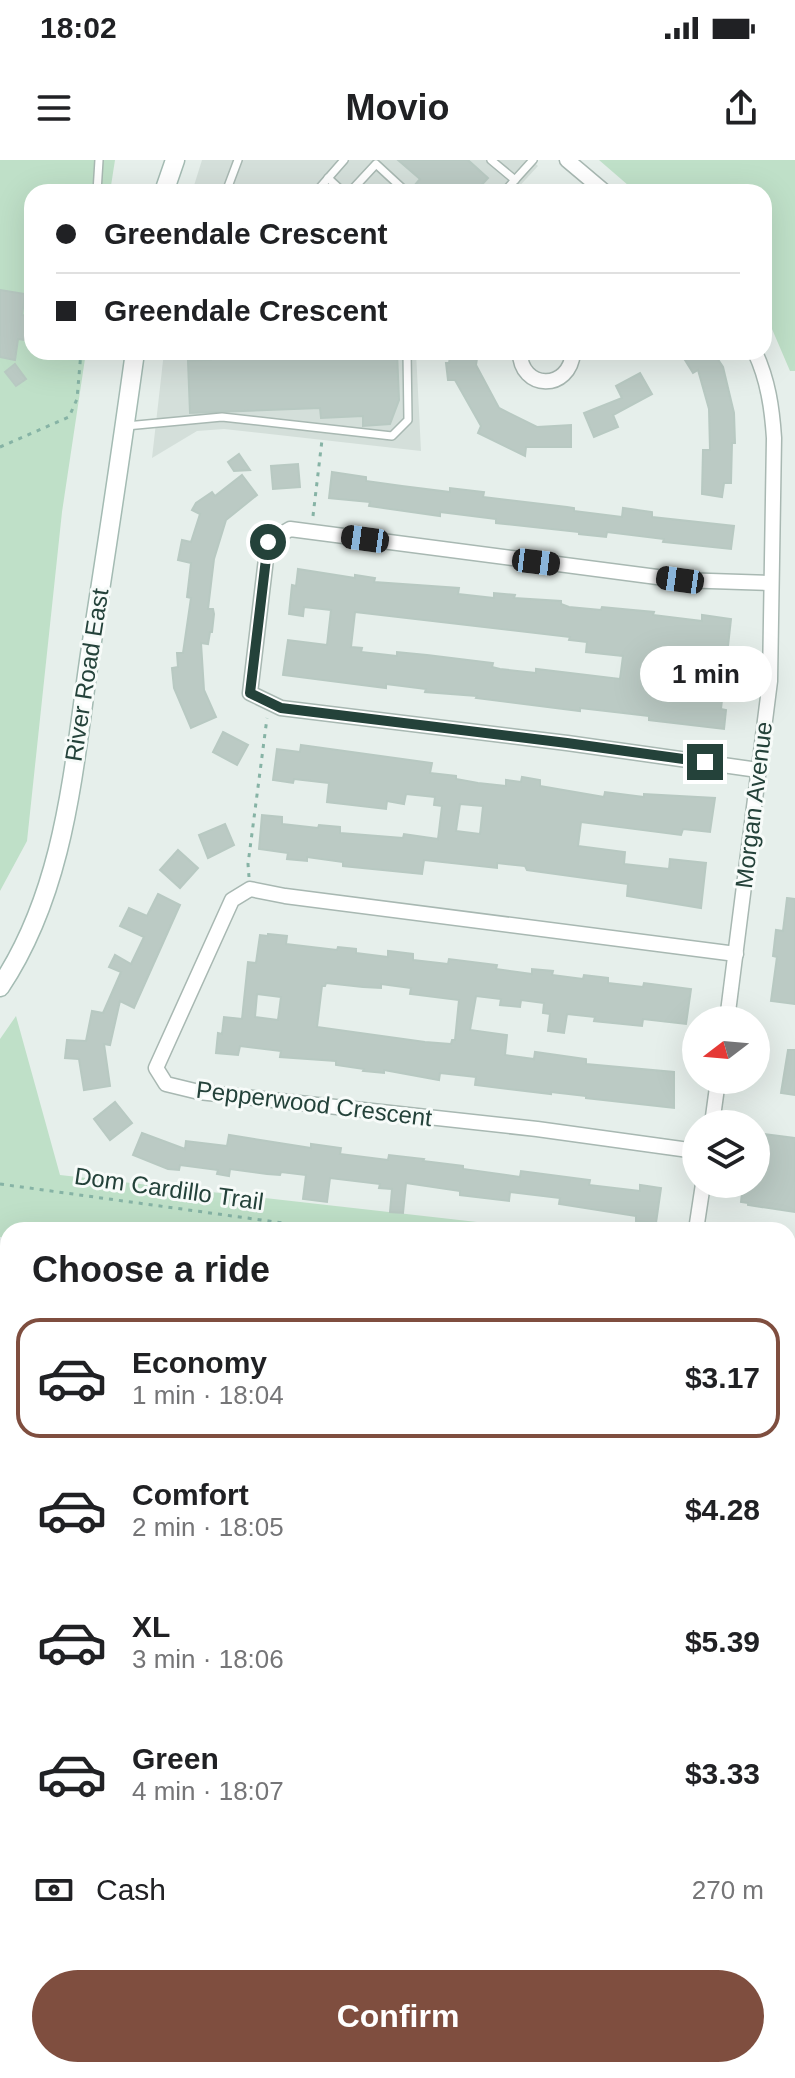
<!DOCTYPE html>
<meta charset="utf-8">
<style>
body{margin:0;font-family:Helvetica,sans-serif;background:#f6f6f6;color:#202124;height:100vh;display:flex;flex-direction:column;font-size:30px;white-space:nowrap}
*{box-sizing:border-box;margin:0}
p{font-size:26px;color:#757577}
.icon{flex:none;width:44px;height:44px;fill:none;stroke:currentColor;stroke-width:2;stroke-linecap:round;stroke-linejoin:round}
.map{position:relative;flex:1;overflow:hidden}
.side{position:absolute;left:0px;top:1062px;width:796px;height:856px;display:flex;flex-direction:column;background:#fff;border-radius:24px 24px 0 0;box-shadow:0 8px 32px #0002}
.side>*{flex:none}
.top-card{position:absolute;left:24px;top:24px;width:748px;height:176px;border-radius:24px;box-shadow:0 8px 32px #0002;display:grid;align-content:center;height:176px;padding:0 32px;background:#fff}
.needle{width:52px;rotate:254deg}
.buttons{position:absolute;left:682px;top:846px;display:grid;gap:16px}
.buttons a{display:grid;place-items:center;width:88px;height:88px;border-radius:50%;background:#fff;box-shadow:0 8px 32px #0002;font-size:40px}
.end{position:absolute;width:36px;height:36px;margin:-18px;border:10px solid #24423a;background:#fff;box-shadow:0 0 0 4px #fff}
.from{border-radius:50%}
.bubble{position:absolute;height:56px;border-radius:28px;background:#fff;box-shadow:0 8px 32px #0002;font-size:26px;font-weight:600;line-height:56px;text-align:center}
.car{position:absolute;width:24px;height:48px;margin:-24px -12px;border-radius:10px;box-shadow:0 0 6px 2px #0007;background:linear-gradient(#222 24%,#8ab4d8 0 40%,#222 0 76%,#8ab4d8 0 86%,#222 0)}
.top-card b{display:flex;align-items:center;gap:28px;height:76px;font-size:30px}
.top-card b+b{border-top:2px solid #e0e0e0}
.top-card i{width:20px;height:20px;background:#202124}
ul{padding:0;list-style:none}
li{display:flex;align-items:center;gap:24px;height:120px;margin:0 16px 12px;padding:0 16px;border:4px solid transparent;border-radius:24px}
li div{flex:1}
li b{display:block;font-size:30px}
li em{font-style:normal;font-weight:600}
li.on{border-color:#7f4e3f}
li>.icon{width:72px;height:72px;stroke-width:1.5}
h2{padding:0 32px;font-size:36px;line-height:96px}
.pay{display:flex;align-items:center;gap:20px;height:88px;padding:0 32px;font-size:30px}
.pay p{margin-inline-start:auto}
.primary-button{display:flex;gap:16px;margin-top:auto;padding:16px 32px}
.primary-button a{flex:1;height:92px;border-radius:48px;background:#7f4e3f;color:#fff;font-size:32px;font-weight:600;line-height:92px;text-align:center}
.status{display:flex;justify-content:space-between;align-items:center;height:56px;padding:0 40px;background:#fff;direction:ltr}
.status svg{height:22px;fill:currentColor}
header{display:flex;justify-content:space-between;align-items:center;height:104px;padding:0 32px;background:#fff;font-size:36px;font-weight:600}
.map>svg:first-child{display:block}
</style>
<div class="status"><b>18:02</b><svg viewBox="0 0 49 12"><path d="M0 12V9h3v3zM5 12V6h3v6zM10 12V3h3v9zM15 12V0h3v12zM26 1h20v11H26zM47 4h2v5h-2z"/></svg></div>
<header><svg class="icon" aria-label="menu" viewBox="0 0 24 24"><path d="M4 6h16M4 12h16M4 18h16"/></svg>Movio<svg class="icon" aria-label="share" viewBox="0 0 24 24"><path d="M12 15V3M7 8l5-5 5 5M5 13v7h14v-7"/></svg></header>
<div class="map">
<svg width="795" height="1918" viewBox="0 0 795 1918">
<rect width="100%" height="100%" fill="#e6efeb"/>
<g fill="#d4dfda">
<path d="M202,0H531L538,6L514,32H192Z"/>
<path d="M164,192H416L421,291L224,269L197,271L152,298Z"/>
<path d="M795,1838V1918H755L759,1910H788V1852Z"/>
<path d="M79,1910H350L347,1918H281L259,1911L256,1918H76Z"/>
</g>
<g fill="#bfe0c8">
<path d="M0,0H115L110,32H32V192H86L62,352L27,681L0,731Z"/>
<path d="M599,0H795V211H790L772,169L764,157V32H636Z"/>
<path d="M16,856L60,1015L548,1070H8V1078L0,1077V879Z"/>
<path d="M788,1514L795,1515V1634L788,1632Z"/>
</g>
<g fill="#bbcac4" stroke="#b8c9c2" stroke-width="2" fill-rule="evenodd">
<path d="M398,0H468L488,18L475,32H409L420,19Z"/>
<path d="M0,130L25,134L22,155L32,156V181L18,179L15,200L0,197Z"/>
<path d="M246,192H397L399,240L390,264L363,266V256L321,258L320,248L190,253L188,201L211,200V197H216V193Z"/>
<path d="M451,192H478L476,205L499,248L537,267L571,265V287H526L525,296L478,273L481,266L455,220H448L446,203H449Z"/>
<path d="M680,192H713L723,207L734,253L735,283H732L731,323H724L722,337L702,334L703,290H710L709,249L698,210L693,213Z"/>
<path d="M15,204L26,219L16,226L5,212Z"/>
<path d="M640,213L652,234L613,255L618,267L594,277L584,253L622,238L616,226Z"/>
<path d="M239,294L250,310L234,311L228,302Z"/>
<path d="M298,304L300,327L273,329L271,306Z"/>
<path d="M332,312L366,317V321L402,326L450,332V328L484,332L483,337L567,347L574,348V351L622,357L623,348L652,352V357L734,366L731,389L663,382L664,379L607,372L606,377L579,374V372L496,363V359L440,352V356L369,346L370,342L329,338Z"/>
<path d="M242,315L257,335L226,360L214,399L208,449H213L214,454L212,472H210L208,484L201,483L204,530L216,557L191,568L174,528L172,508L178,507L177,493H183L191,438L187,437L191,403L178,400L182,380L191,382L200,354L192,350L196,343L212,332L215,336Z"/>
<path d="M298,409L355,418V415L375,418L374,422L459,428L458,434L494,438V433L515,435L514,438L561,441V444L569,447L601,450L602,447L633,450L654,452L653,455L702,461V455L731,459L721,549L726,550L724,569L649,560V556L580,548V551L476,538L477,536L425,532L426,529L386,524V528L283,515L288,480L327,485L331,450L304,447L303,456L289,454L292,425L296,426ZM355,452L570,477L569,480L587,482L586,492L623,496L620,519L536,509V513L500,509L492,507L493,503L427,495L397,492V496L361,492L362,488L351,487ZM658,490L695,494L692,524L682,522L681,526L654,523Z"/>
<path d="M223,572L248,585L237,605L213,592Z"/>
<path d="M301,585L432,603L430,613L456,616V619L478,623L506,626V620L521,622L522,617L540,620V626L604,637L605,632L644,637V634L715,638L710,672L683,669L681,675L581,662L578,686L625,692L624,704L669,709L670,699L706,703L701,748L627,736L628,724L527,710L525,706L497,703V708L424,700L422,714L343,706V702L307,697V701L287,699L288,693L259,689L262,655L282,657V664L318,668L319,665L340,667V673L403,678L404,674L438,679L442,646L434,645L435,637L406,634L404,644L387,641L386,649L327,642L329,623L294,619L293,623L273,620L277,589L300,592ZM460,644L483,646L480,674L456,671Z"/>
<path d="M225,664L234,685L208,698L199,675Z"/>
<path d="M178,690L198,708L180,728L160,710Z"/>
<path d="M158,734L180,745L134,848L120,841L110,885L104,884L110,926L84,930L79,899L65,898L67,880L86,881L92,851L103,853L121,812L109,807L115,795L131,804L144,777L120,766L129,748L147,756Z"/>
<path d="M787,738L795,739V844L771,841L777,797L773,796L776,770L783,771Z"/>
<path d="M268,774L287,776L286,784L337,790L338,787L356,789V793L388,797V791L413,794V800L448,804L449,799L497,805L496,809L532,814V809L553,811L552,815L583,819L584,815L608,818V823L643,827L644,823L691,829L686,864L643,859L642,866L594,861L595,857L567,854L564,873L548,871L550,854L543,853L544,843L521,840L520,847L500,845L501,839L476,836L470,870L507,875L505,895L534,899L535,892L586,899V904L674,912V948L586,938V936L551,932V934L475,925L476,917L440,913L439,920L384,910V913L363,911L364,909L336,905V901L280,897L281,891L240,886L238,895L216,893L218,873L222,874L224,857L242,859L248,802L256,803L260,775L268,776ZM326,823L363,827L381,828V824L411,828L410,834L459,840L455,880H452L451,884L425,882L317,867L322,826H325ZM257,834L281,837L278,860L255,857Z"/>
<path d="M788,890H795V935L781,933Z"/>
<path d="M115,942L132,963L110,980L94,959Z"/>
<path d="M142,973L185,989L186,981L227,986L229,975L311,988V984L341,988L340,994L388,1000L389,995L424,999L423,1001L463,1006V1009L520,1017L521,1011L590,1020L589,1025L640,1031V1025L661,1028L656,1063L636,1061V1056L559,1044L560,1038L510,1032L509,1041L460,1035V1031L406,1023L403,1053L390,1052L392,1029L379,1028L380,1024L330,1018L327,1042L303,1039L306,1015L281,1012L280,1015L267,1014L230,1009L229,1016L217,1014L218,1010L180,1005L179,1010L168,1009L133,995Z"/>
<path d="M756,973L795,978V1052L748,1045V1043L741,1042L743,1024H756Z"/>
</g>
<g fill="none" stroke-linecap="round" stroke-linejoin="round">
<g stroke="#a8b8b2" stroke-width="10">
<g id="lane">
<path d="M491,0L515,20"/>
<path d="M328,18L343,32"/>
<path d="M97,32L99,0"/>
<path d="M226,32L238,0"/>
<path d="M316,32L344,0"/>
<path d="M350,32L376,4L402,28L398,32"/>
<path d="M504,32L533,0"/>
<path d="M126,266L222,257L392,276L408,260L407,192"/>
<path d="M788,1207L795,1211"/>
<path d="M788,1365L795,1367"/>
<path d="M788,1452L795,1454"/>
<path d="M788,1494L795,1496"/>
<path d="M0,1683L8,1686"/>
<path d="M0,1911L8,1889"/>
</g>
</g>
<g stroke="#a8b8b2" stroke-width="17">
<g id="street">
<path d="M567,0L605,32"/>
<path d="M520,192C520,230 570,232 573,192"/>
<path d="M758,610L567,583L281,548L250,533L268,382L290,369L680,420L770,423"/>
<path d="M727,860L770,521L774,278C772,248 768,220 755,192"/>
<path d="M712,964L718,920"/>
<path d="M696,991L537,969L199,932L166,924L156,908L232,740L250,729L285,736L736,794"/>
<path d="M696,1070L703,1024"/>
<path d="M0,1185L8,1186"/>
<path d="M0,1450L8,1452"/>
<path d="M463,1918L466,1910"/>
</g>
</g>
<g stroke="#a4bbb3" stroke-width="21">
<g id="secondary">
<path d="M164,32L175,0"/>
<path d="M0,827C66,728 73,609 90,494C106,393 121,293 135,192"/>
</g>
</g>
<g stroke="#86b3a5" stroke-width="3" stroke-dasharray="4 6" stroke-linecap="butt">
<path d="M0,287L69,257L77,239L81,192"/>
<path d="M313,356L322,280"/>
<path d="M249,717L248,704L267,558"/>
<path d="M0,1024L334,1070"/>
<path d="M788,1668L795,1677"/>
<path d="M788,1685L795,1687"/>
<path d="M702,1918L706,1910"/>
</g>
<use href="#lane" stroke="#fff" stroke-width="7"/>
<use href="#street" stroke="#fff" stroke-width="14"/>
<use href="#secondary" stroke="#fff" stroke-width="18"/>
</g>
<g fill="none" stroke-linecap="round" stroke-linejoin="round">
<path stroke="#24423a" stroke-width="10" d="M268,382L250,533L281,548L567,583L705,602"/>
</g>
<g text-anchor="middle" stroke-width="6" stroke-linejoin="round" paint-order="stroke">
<g font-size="24" fill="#24423a" stroke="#f7fbf9">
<text transform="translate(87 515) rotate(-81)" y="8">River Road East</text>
<text transform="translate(754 645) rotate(-83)" y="8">Morgan Avenue</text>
<text transform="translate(314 944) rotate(7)" y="8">Pepperwood Crescent</text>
<text transform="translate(169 1029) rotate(8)" y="8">Dom Cardillo Trail</text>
</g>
</g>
</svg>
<div class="buttons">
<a><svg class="needle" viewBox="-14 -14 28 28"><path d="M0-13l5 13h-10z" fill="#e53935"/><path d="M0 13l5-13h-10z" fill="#757577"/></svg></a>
<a><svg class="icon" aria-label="layers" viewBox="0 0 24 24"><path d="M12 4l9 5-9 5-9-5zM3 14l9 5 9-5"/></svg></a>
</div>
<i class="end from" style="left:268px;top:382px"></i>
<i class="end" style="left:705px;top:602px"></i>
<div class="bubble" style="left:640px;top:486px;width:132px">1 min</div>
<i class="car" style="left:365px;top:379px;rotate:278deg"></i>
<i class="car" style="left:536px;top:402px;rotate:97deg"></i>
<i class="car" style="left:680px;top:420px;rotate:278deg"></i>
<div class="top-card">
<b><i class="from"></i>Greendale Crescent</b>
<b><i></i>Greendale Crescent</b>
</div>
<section class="side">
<h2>Choose a ride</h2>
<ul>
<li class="on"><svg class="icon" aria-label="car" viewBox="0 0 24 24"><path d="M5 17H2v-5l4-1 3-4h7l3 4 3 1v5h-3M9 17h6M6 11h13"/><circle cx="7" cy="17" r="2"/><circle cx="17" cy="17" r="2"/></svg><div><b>Economy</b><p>1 min · 18:04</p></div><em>$3.17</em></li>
<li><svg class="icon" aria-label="car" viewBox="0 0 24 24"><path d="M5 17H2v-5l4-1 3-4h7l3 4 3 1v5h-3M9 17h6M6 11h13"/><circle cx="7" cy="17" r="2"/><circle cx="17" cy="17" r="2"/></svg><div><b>Comfort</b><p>2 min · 18:05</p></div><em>$4.28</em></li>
<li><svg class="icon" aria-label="car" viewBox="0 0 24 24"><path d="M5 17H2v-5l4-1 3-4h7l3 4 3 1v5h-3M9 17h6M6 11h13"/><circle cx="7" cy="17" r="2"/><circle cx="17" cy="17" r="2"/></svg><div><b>XL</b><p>3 min · 18:06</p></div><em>$5.39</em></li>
<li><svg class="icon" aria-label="car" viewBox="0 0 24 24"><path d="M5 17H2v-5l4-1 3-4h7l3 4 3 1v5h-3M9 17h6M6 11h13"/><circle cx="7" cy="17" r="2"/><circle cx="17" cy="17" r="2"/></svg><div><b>Green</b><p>4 min · 18:07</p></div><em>$3.33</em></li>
</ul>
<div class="pay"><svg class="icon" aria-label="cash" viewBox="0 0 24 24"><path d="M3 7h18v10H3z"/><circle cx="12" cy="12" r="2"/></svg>Cash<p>270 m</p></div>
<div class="primary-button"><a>Confirm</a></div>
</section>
</div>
